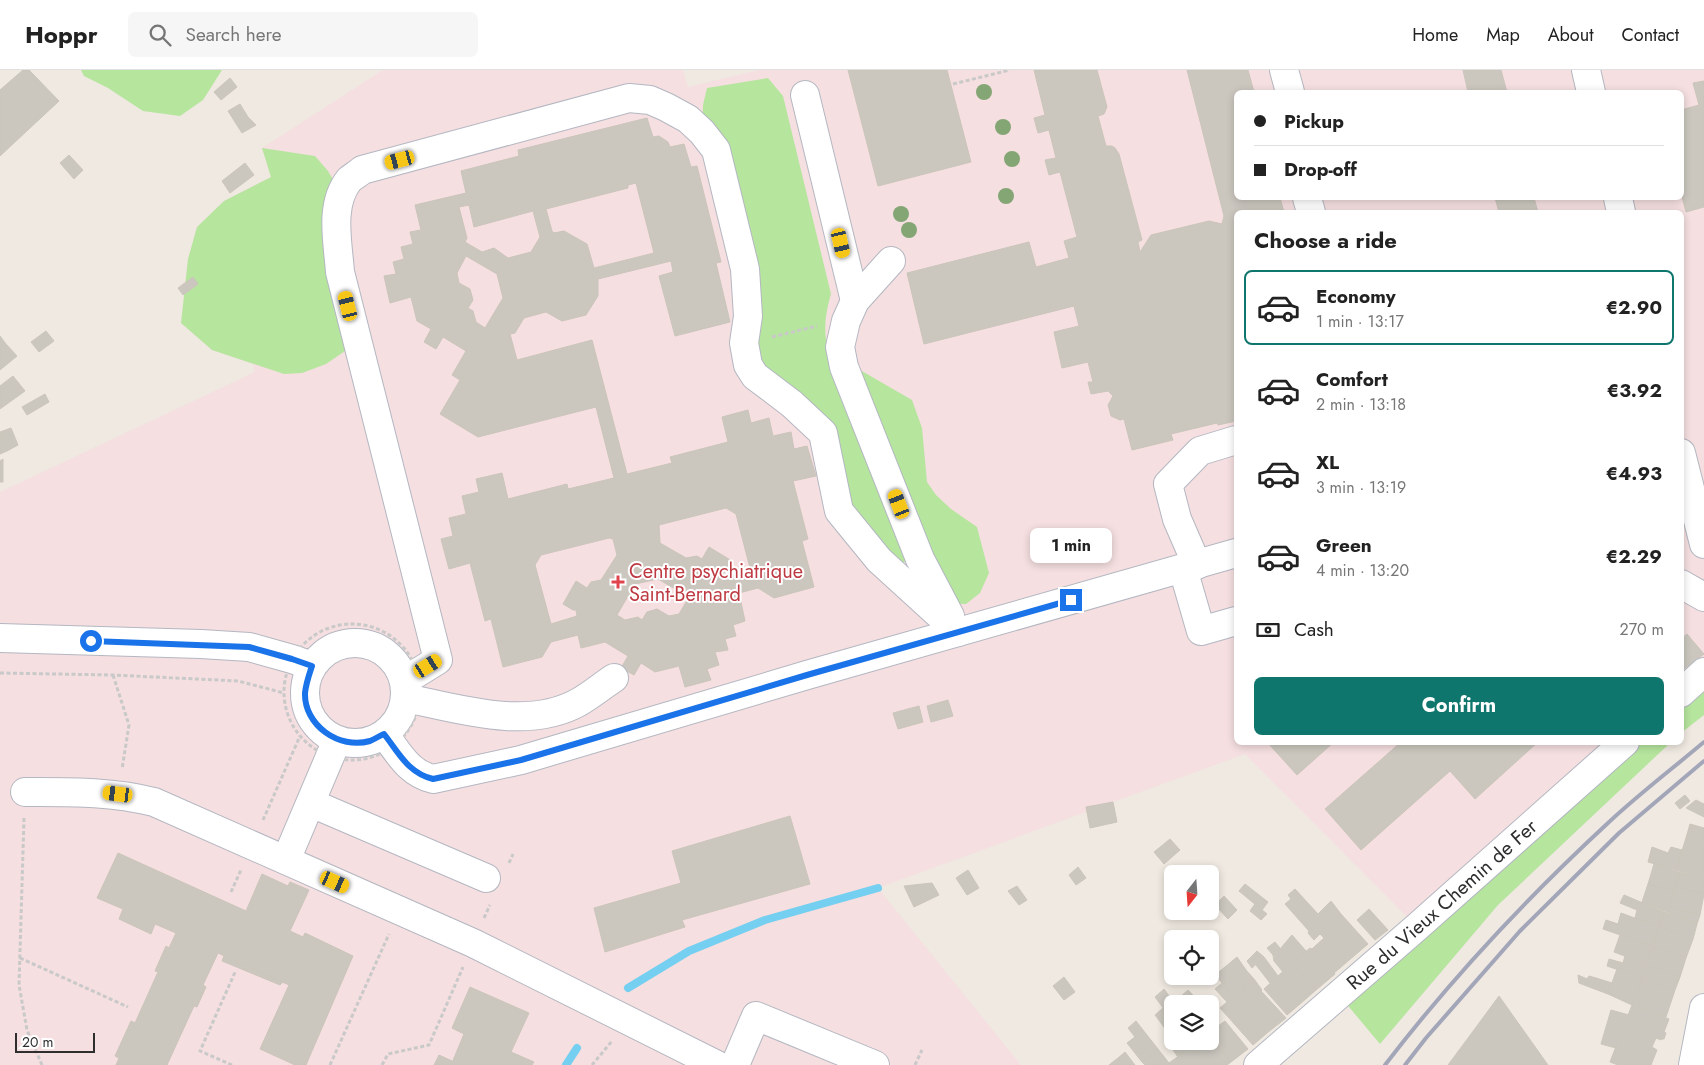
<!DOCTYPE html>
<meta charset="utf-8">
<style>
body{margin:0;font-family:Jost,sans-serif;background:#f6f6f6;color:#222;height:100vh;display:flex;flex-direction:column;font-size:19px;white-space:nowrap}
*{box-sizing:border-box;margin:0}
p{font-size:16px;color:#767676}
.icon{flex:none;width:28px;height:28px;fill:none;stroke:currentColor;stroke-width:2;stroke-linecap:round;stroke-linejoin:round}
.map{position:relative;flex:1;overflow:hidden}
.drawer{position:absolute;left:1234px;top:140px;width:450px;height:535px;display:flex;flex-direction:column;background:#fff;border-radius:8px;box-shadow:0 2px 8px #0003}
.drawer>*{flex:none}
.guide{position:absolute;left:1234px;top:20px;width:450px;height:110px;border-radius:8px;box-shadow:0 2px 8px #0003;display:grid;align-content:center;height:110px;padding:0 20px;background:#fff}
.needle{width:32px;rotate:197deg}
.fabs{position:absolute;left:1164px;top:795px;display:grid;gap:10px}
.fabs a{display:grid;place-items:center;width:55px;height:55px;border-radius:8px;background:#fff;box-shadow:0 2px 8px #0003;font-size:25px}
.scale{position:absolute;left:15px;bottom:12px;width:80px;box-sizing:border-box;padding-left:5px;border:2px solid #2e2e2e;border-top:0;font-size:14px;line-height:18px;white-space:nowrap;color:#2e2e2e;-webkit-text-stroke:4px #fff;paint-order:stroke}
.end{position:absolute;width:22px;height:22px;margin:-11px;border:6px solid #1a73e8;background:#fff;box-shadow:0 0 0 2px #fff}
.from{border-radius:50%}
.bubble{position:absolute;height:35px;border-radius:8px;background:#fff;box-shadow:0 2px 8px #0003;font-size:16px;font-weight:700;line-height:35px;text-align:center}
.car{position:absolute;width:15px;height:30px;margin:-15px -8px;border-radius:6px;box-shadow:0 0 4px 1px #0007;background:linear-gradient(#f5c518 24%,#345 0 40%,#f5c518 0 76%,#345 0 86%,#f5c518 0)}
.guide b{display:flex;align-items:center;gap:18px;height:48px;font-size:19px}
.guide b+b{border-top:1px solid #e0e0e0}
.guide i{width:12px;height:12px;background:#222}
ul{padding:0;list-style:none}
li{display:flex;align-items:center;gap:15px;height:75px;margin:0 10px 8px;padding:0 10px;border:2px solid transparent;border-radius:8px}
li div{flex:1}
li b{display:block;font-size:19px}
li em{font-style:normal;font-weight:700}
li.on{border-color:#0f766e}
li>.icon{width:45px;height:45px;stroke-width:1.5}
h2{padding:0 20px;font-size:22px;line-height:60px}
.pay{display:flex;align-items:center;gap:12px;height:55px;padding:0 20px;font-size:19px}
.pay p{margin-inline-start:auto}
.button{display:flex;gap:10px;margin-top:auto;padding:10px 20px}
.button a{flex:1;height:58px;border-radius:8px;background:#0f766e;color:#fff;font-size:20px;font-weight:700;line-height:58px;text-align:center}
header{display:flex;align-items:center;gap:30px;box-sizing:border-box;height:70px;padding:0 25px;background:#fff;border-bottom:1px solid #e0e0e0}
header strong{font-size:24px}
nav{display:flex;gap:28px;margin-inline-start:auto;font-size:18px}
.search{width:350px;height:45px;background:#f6f6f6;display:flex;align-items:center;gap:12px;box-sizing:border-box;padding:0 18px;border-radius:8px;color:#767676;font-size:19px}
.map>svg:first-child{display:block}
</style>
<header>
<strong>Hoppr</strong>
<div class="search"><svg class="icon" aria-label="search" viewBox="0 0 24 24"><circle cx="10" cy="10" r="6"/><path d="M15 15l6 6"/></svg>Search here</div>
<nav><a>Home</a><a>Map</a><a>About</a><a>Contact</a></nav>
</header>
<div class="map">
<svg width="1704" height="995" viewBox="0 0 1704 995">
<rect width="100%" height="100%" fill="#efe9e1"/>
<path fill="#f5dfe0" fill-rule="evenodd" d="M383,0H683L688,17L759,0H1704V602L1681,623V142H1236V672L1625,673L1417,857L1245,684L878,818L1021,995H0V422L255,302L253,294L212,280L181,253L188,189L197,157L224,131L271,107L262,78ZM1236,22H1681V128H1236Z"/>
<g fill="#b6e59e">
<path d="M81,0H222L203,30L180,46L143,41L108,18L84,6Z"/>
<path d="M768,8L783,26L831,224C821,258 825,275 836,308L860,300L912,330L922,358L927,412L936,425L951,439L977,457L989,503L980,523L966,534L943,533L920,489L904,492L879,490L839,441L823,363L763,299L702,62L703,35L707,18Z"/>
<path d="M262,78L315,86L328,101L341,123L348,279L326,294L302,303L284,304L212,280L181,253L188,189L197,157L224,131L271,107Z"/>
<path d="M1704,602V645L1681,663V623Z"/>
<path d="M1625,673H1670L1498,835L1380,974L1339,925Z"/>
</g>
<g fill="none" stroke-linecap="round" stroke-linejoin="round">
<g stroke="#75cff0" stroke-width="8">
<path d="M628,918L689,881L765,850L878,818"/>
<path d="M566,995L577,978"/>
</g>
</g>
<g fill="#cbc7bf" stroke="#cbc5ba" fill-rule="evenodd">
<path d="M23,0H29L59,31L0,86V20Z"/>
<path d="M848,0H947L971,92L878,116Z"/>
<path d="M1034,0H1097L1107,37L1104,44L1098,46L1106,76H1112L1115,78L1119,84L1142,170L1138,172L1140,182L1151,165L1209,151L1222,154L1224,146L1187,0H1248L1254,22H1236V128H1280L1284,142H1236V351L1218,355L1217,353L1171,364L1173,370L1132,380L1124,349L1120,350L1111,346L1108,335L1113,326L1108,321L1091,324L1088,312H1093L1088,292L1062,298L1054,262L1079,256L1074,236L924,274L907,203L1029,172L1036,197L1069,188L1064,171L1077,167L1060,102L1049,105L1045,90L1056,88L1049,60L1038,63L1034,48L1045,45Z"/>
<path d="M1463,0H1501L1507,22H1468Z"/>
<path d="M230,8L237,17L221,30L214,22Z"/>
<path d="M1704,11V137L1686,142L1681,123V40L1699,35L1693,13Z"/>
<path d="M240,34L248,47L256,55L242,63L228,41Z"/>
<path d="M647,48L653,67L659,66L668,72L670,77L684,74L691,97L697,96L721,192L716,193L730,252L675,266L659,206L673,202L671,191L598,209V226L586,245L562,251L546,242L524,248L515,263L510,264L517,290L592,270L627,404L672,393L670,387L728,372L722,347L748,340L751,353L769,348L773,366L791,362L794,379L807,376L816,406L793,411L808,469L802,471L814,517L774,528L758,518L739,523L745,551L733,555L736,566L725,569L728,580L715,582L719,595L707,599L711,610L685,617L679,596L655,602L641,593L634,605L621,598L628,586L605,572L581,578L578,565L551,572L542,587L503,597L491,549L485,551L470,493L449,499L441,469L453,466L449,448L466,444L462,426L479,422L476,409L502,403L508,429L567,414L568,419L614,408L596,337L478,367L440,344L460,310L452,305L466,281L443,267L436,279L424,272L431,259L417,251L411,227L390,233L384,206L396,204L393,192L404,189L401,177L413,174L410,162L421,160L415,135L466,123L461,101L519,86L518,80ZM636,113L654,183L594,198L587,174L564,161L554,163L552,161L546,139L628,118V115ZM469,135L474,157L533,141L540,167L531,182L508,188L494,178L482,182L465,172L467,168L459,137ZM466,186L497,204L503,228L485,258L476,252L473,241L468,238L473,230L470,219L459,213L457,203ZM726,438L736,444L751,502L724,508L723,502H725L732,491L709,477L702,489L697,486L686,488L660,473L659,455ZM609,468L613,469L617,485L601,510L591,512L587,518L576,511L563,534L573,540H576L577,546L551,554L535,495L541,485ZM658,509L689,527L679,544L669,546L657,539L647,542L642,550L638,547L625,550L617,545L635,514Z"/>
<path d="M69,85L83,100L74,109L60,93Z"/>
<path d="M245,93L254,105L230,123L222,111Z"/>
<path d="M1495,128H1534L1538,142H1499Z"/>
<path d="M193,207L198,214L183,225L178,218Z"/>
<path d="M46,261L54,271L39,282L31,272Z"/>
<path d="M0,266L6,274L0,279Z"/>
<path d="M6,274L17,286L0,300V279Z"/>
<path d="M13,306L25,321L0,339V316Z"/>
<path d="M45,324L49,332L27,345L22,337Z"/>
<path d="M11,358L18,375L7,381L0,362Z"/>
<path d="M0,364L7,381L0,384Z"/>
<path d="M3,389V412H0V391Z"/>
<path d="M1687,564L1704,584L1681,601V569Z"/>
<path d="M948,630L953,646L931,652L927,636Z"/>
<path d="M919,636L923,652L898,659L893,643Z"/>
<path d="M1267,672H1334L1297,705Z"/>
<path d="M1401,672H1538L1475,729L1450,701L1361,780L1325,739Z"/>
<path d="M1685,725L1690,731L1680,739L1675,733Z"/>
<path d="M1696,730L1704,734V747L1686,738Z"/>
<path d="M1113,732L1117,752L1090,758L1086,737Z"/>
<path d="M790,746L810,814L682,850L685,857L605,882L594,838L681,813L672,781Z"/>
<path d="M1690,754L1704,758V774L1686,768Z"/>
<path d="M1686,768L1704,774V808L1676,800Z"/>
<path d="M1170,769L1180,780L1164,794L1154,782Z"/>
<path d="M1652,777L1668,783L1671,777L1682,780L1676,800L1648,792Z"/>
<path d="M118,783L246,841L262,804L288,816L290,812L309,820L290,861L303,867L305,863L353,886L306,995H295L260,979L289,915L218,883L203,915L206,917L197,937L194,936L167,995H116L119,988L115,986L131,951L135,953L158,902L155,901L166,876L169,878L176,863L155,854L151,864L119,849L123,839L97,828Z"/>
<path d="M1654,794L1679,802L1674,822L1648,814Z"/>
<path d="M1078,797L1086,808L1076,815L1069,805Z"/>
<path d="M968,800L979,818L967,825L956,808Z"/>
<path d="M1679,802L1704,808V824L1675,817Z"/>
<path d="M932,813L939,825L914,837L904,816Z"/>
<path d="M1245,814L1268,832L1262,840L1239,821Z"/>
<path d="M1648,814L1674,822L1670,837L1700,845L1697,854L1642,832Z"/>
<path d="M1017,816L1027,830L1019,835L1008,821Z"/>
<path d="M1675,817L1704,824L1700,845L1670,837Z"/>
<path d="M1295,819L1318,844L1331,831L1341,844L1319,863L1320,864L1314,870L1308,863L1309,861L1285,834L1291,829L1288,825Z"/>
<path d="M1624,825L1664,842L1659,857L1635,848L1637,840L1620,833Z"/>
<path d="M1224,826L1237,840L1228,849L1215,835Z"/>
<path d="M1255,834L1267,844L1261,850L1250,841Z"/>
<path d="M1369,839L1388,860L1375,870L1357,850Z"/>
<path d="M1664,842L1697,854L1693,869L1659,857Z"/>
<path d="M1621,843L1659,857L1652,876L1603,859L1606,850L1618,854Z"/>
<path d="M1341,844L1368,874L1334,903L1313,878L1324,868L1319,863Z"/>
<path d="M1659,857L1693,869L1686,888L1652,876Z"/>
<path d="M1292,865L1306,881L1292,893L1280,879Z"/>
<path d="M1620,865L1652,876L1646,894L1614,882Z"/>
<path d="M1275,872L1292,893L1283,902L1274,891L1273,885L1267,878Z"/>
<path d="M1652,876L1686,888L1680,907L1646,894Z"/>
<path d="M1310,878L1312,879L1313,878L1335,904L1316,920L1292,893Z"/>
<path d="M1257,881L1264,887L1252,898L1247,891Z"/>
<path d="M224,886L283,912L280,915L222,891Z"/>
<path d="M1625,886L1646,894L1642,908L1607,896L1609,889L1623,893Z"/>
<path d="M1237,887L1246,900L1238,908L1245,917L1242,919L1251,930L1243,937L1223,914L1232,906L1225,897Z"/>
<path d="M1264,887L1278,906L1270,913L1256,895Z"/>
<path d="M1292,893L1316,920L1300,934L1277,907Z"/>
<path d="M1646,894L1680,907L1675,920L1642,908Z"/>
<path d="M1225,897L1232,906L1223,914L1215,905Z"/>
<path d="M1617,899L1642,908L1632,935L1608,924Z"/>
<path d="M1246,900L1254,909L1245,917L1238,908Z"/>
<path d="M1578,905L1587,909L1589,906L1596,908L1592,918L1579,913Z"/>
<path d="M1064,907L1075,922L1064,930L1053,916Z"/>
<path d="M1277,907L1300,934L1287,945L1264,919Z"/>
<path d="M1596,908L1612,913L1608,924L1592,918Z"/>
<path d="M1642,908L1675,920L1666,947L1632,935Z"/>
<path d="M1254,909L1262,920L1251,930L1242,919Z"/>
<path d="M1222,913L1243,937L1229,948L1220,938L1227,932L1215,919Z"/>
<path d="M470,917L529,943L511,982L534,992L532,995H451L464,964L452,958Z"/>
<path d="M1164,919L1175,934H1172V945L1170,947L1155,927Z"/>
<path d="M1188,920L1192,924L1182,931L1180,927Z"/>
<path d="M1261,921L1286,948L1267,963L1243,937Z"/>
<path d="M1192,924L1199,934H1184L1182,931Z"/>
<path d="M1499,926L1548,995H1448L1474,960Z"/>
<path d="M1632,935L1669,949L1664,962L1666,963L1664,969H1661V970L1656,968L1652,977L1657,980L1651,995H1618L1610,992Z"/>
<path d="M1243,937L1267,963L1253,975L1229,948Z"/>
<path d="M1163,938L1170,947L1161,953L1155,945Z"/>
<path d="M1611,940L1629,945L1616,978L1601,974Z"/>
<path d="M1170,947L1172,950V959L1168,963L1161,953Z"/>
<path d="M1210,948L1217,957L1210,962Z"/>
<path d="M1136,951L1143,960L1135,967L1128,958Z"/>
<path d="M1225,951L1248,979L1231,992L1210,966V962Z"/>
<path d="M1143,960L1158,979L1150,986L1135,967Z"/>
<path d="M1210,966L1231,992L1227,995H1207L1193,975L1198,971H1210Z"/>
<path d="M1135,967L1150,986L1142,992L1127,973Z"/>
<path d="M1174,971H1189L1193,975L1178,987L1173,980L1178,976Z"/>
<path d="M1193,975L1207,995H1182L1176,988Z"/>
<path d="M1158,979L1169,993L1167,995H1157L1150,986Z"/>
<path d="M1125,982L1135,995H1123L1118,988Z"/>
<path d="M439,985L452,991L451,995H434Z"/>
<path d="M1150,986L1157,995H1145L1142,992Z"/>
<path d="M1118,988L1123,995H1109Z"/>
<path d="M1176,988L1182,995H1167L1169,993Z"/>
</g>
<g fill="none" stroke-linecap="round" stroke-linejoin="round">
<g stroke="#b4b7c1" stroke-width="30">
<g id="minor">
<path d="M1284,0L1290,22"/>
<path d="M1586,0L1591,22"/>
<path d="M805,25L855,231"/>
<path d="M1307,128L1311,142"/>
<path d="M1618,128L1621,142"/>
<path d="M891,191L855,231L846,251L840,277L844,297L920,489L950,546"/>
<path d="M1681,383L1704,474"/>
<path d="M1197,495L1177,449L1168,414L1200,381L1236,370"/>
<path d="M1183,499L1201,561L1236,551"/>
<path d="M1681,514L1704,527"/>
<path d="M0,568L201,574L249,577L292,589L312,596"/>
<circle cx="355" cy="623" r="50"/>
<path d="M404,611L438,590L340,202C338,173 329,135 349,110C352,107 358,104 362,100L629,28L650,30L666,37L688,49L702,62L716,80L745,199L748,246L744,273L748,295L755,306L792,334L823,363L839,441L879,490L958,562"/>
<path d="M1681,623L1704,602"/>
<path d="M406,628C459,639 528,661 579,632C591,625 602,616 614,608"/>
<path d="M384,664C399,683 408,703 433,709L521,690L807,605L1236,483"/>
<path d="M25,722C70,722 110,721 154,732L473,873L717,995"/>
<path d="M311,733L486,808"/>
<path d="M286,790L337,670"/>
<path d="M735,995L756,946L875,995"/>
<path id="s1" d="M1258,995L1417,857L1625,672"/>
<path d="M1693,995L1704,938"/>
</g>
</g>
<g stroke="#c9c9c9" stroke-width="3" stroke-dasharray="4 2.5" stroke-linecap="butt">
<path d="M953,14L1010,0"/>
<path d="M772,267L817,256"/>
<circle cx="352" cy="622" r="68"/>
<path d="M0,603L113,605L238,611L284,623"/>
<path d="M113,605L129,655L122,699"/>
<path d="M24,748L19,915L27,960L42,995"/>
<path d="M263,750L300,666"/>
<path d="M509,793L513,784"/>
<path d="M231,822L241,800"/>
<path d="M484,848L490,835"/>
<path d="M20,888L128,937"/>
<path d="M232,995L200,981L236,900"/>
<path d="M330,995L389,864"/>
<path d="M382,995L388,984L429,975L463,897"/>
<path d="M592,995L612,971"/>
<path d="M915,995L922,980"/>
</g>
<use href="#minor" stroke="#fff" stroke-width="28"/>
<g stroke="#a3a6b8" stroke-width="4">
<path d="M1385,995C1451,909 1529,826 1608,753C1639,724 1672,699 1704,672"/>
<path d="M1405,995L1426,968L1520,861L1619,763L1704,691"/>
</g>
</g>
<g fill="#84a574">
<circle cx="984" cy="22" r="8"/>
<circle cx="1003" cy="57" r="8"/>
<circle cx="1012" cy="89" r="8"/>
<circle cx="1006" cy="126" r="8"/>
<circle cx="901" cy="144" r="8"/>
<circle cx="909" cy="160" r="8"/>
</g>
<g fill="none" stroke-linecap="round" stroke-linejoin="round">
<path stroke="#1a73e8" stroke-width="6" d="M91,571L249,577L292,589L312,596C309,605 306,613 305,623C304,655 339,680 370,671C375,669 379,666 384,664C399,683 408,703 433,709L521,690L807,605L1071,530"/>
</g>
<path fill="#e0444e" stroke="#fff" stroke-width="2" d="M615.5 504.5h5v5h5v5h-5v5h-5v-5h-5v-5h5z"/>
<g text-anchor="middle" stroke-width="4" stroke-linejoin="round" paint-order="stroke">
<g font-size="20" fill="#be3a42" stroke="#fff" text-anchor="start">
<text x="629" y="508">Centre psychiatrique<tspan x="629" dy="23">Saint-Bernard</tspan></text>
</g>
<g font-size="20" fill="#2e2e2e" stroke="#fff">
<text dy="7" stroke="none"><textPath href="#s1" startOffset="244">Rue du Vieux Chemin de Fer</textPath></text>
</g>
</g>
</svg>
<div class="fabs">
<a><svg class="needle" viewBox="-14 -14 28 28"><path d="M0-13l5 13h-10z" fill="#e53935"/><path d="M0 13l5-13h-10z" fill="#767676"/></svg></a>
<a><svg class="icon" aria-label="locate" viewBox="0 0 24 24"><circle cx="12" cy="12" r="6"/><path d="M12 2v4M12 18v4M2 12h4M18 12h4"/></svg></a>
<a><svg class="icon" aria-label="layers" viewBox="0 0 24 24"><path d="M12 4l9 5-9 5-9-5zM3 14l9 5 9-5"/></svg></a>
</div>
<div class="scale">20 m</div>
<i class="end from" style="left:91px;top:571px"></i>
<i class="end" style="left:1071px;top:530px"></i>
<div class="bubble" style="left:1030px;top:458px;width:82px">1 min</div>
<i class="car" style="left:400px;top:90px;rotate:255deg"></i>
<i class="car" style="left:841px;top:173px;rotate:167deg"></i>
<i class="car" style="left:348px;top:236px;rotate:346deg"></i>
<i class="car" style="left:899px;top:434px;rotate:339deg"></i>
<i class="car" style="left:428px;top:596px;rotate:59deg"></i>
<i class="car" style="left:118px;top:724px;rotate:277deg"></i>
<i class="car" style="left:335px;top:812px;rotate:114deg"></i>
<div class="guide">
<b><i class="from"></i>Pickup</b>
<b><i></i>Drop-off</b>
</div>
<section class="drawer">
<h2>Choose a ride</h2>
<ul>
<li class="on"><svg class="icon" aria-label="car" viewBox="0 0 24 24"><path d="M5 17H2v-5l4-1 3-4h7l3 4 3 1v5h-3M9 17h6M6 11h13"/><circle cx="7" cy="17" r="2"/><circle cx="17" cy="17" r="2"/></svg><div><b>Economy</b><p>1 min · 13:17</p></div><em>€2.90</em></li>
<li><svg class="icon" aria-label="car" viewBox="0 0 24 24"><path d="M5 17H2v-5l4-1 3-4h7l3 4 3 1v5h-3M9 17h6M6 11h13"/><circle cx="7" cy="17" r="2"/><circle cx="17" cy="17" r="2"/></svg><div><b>Comfort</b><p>2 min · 13:18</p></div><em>€3.92</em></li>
<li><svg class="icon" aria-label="car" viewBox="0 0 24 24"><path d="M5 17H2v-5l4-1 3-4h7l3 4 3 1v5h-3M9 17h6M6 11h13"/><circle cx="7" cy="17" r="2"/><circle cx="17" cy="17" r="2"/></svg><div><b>XL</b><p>3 min · 13:19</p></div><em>€4.93</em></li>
<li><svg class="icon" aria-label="car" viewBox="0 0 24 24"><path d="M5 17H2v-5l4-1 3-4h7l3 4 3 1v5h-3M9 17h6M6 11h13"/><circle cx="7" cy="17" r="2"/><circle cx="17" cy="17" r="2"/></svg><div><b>Green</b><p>4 min · 13:20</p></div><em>€2.29</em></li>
</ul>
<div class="pay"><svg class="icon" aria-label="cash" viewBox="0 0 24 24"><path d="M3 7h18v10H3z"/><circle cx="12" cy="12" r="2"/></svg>Cash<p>270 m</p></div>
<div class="button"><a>Confirm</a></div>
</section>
</div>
